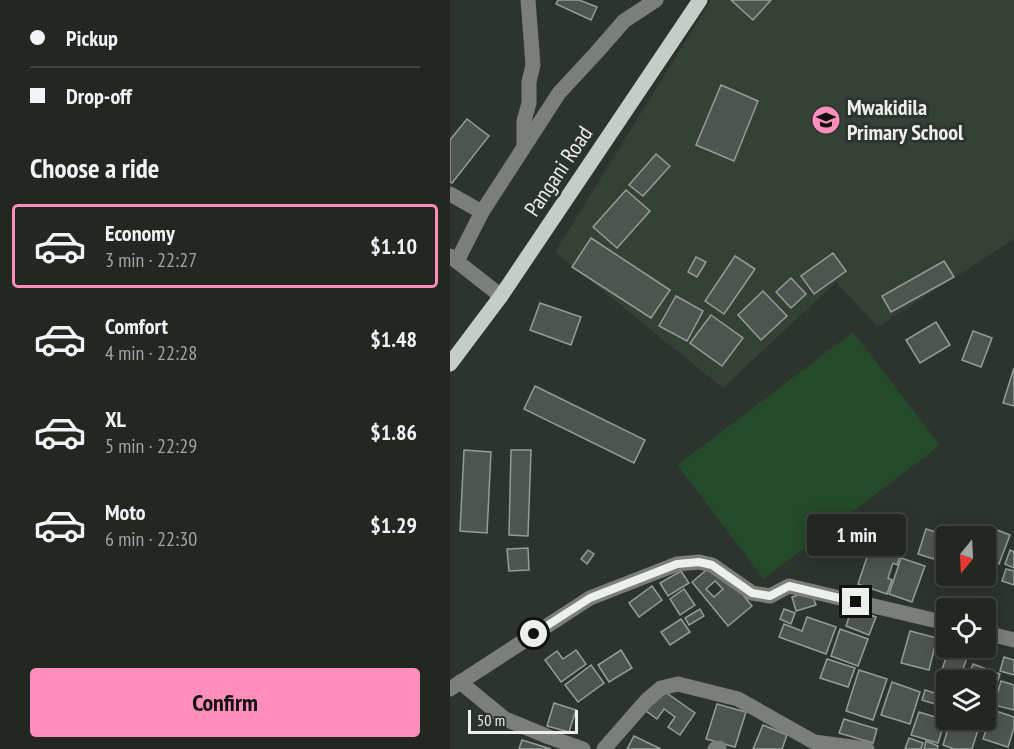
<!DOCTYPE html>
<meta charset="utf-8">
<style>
body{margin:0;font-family:"PT Sans Narrow",sans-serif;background:#2a2f2a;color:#f1f3f6;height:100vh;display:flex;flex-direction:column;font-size:22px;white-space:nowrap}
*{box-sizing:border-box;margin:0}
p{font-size:20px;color:#a2a5a5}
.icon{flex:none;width:33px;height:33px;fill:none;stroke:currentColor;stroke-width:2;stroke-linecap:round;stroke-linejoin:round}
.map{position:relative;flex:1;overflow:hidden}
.details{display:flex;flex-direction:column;background:#222722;width:450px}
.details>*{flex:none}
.hud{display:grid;align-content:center;height:132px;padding:0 30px;background:#222722}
.needle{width:39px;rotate:198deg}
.buttons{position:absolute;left:486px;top:526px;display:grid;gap:12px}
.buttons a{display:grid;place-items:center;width:60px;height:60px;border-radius:6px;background:#222722;box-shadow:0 3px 15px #0003,0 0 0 2px #3f4440;font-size:30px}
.scale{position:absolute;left:18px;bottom:15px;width:110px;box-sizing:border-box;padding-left:6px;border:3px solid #ebf0eb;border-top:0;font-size:16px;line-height:21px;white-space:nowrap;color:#ebf0eb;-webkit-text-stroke:4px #2d342d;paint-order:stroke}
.end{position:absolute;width:27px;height:27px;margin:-14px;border:8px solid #ebf0eb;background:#111;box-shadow:0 0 0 3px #111}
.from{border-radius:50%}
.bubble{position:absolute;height:42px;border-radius:6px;background:#222722;box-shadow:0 3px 15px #0003,0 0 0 2px #3f4440;font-size:20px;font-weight:700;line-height:42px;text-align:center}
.hud b{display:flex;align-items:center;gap:21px;height:57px;font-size:22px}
.hud b+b{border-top:2px solid #3f4440}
.hud i{width:15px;height:15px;background:#f1f3f6}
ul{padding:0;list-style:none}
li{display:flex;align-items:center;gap:18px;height:84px;margin:0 12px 9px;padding:0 18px;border:3px solid transparent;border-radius:6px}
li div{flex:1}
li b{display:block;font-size:22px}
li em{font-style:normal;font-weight:700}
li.current{border-color:#ff8eba}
li>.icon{width:54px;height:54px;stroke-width:1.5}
h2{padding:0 30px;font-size:27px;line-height:72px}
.button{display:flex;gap:12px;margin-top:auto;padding:12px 30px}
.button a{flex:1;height:69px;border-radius:6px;background:#ff8eba;color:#111;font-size:24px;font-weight:700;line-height:69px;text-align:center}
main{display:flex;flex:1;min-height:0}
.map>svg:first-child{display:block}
</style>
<main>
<section class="details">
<div class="hud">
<b><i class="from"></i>Pickup</b>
<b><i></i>Drop-off</b>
</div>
<h2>Choose a ride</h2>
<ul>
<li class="current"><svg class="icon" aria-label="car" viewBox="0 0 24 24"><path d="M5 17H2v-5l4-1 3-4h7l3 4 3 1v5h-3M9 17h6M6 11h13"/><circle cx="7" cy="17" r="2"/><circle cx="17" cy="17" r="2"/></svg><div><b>Economy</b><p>3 min · 22:27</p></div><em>$1.10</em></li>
<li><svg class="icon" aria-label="car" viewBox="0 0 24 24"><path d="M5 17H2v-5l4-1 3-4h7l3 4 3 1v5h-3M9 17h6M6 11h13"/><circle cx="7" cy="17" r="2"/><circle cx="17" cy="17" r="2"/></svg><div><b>Comfort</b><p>4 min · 22:28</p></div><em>$1.48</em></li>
<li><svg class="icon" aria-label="car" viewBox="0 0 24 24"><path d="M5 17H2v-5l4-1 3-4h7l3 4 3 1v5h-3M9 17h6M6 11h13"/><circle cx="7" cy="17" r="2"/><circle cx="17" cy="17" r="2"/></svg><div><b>XL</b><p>5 min · 22:29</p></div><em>$1.86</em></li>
<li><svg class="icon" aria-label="car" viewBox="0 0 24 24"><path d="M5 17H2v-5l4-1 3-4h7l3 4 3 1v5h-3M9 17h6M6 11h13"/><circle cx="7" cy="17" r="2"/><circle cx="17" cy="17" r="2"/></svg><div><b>Moto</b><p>6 min · 22:30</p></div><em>$1.29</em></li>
</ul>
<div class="button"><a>Confirm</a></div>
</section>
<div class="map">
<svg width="564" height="749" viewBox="0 0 564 749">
<rect width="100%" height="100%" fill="#2d342d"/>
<path fill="#354136" d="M261,0H564V239L428,327L386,282L273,388L105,252Z"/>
<path fill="#244a29" d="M403,332L490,445L314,579L227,465Z"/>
<g fill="#4e554e" stroke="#959d95" stroke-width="1.5" fill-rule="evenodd">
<path d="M108,0H129L147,7L141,20L106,4Z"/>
<path d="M281,0H321L303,20Z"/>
<path d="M271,85L308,101L284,161L246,145Z"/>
<path d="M17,119L39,136L2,183L0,182V140Z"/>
<path d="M206,154L220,166L193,196L179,185Z"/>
<path d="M176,190L200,211L167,248L143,227Z"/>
<path d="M141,238L220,290L201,318L122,267Z"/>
<path d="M383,253L396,271L364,294L351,276Z"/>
<path d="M285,256L305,269L274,314L255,301Z"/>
<path d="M246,257L256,262L247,277L238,272Z"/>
<path d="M494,261L504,277L441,312L432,296Z"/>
<path d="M341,278L356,294L341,308L326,292Z"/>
<path d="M313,291L337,316L311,340L288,315Z"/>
<path d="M226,296L253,311L237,341L209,326Z"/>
<path d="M90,303L131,317L121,345L80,330Z"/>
<path d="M261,315L293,338L272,366L240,343Z"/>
<path d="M486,322L500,345L470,363L456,340Z"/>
<path d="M523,331L542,338L531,367L512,360Z"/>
<path d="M564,368V406L553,403Z"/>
<path d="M85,386L195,440L184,463L74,409Z"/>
<path d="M14,450L41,452L37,533L10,531Z"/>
<path d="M61,450H81L78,536L59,535Z"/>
<path d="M537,526L560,535L549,564L536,558V537H533Z"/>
<path d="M476,529L492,534L484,559L468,554Z"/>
<path d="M423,539L452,549L447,565L443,563L438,578L442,580L437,594L408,584Z"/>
<path d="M493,546L496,547V576L486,573Z"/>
<path d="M78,548L79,570L59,571L57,549Z"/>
<path d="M138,550L144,554L137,564L131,559Z"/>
<path d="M560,550L564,552V568L555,564Z"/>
<path d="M451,558L475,566L462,602L439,594Z"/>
<path d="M266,562L302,606L278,626L242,582ZM265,581L273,589L264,597L256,589Z"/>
<path d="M556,569L564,571V585L552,581Z"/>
<path d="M231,571L239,583L218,596L210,583Z"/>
<path d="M202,586L212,600L189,617L179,603Z"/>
<path d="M234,589L245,605L230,615L220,599Z"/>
<path d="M361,591L366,605L346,611L342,597Z"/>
<path d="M402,608L426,617L419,635L396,626Z"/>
<path d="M250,609L254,616L239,625L235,618Z"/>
<path d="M334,609L345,613L341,624L330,619Z"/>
<path d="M357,617L386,627L376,654L329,637L334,624L352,631Z"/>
<path d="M231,619L240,632L220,645L211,632Z"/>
<path d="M390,629L418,639L408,666L381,656Z"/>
<path d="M460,631L487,638L479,670L451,663Z"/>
<path d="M499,648H507L519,652L509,681L490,676Z"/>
<path d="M126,650L136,664L111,682L95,660L107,651L113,659Z"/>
<path d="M171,650L182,668L159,682L148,665Z"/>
<path d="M554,657L564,660V675L550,671Z"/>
<path d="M377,659L405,668L398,687L370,678Z"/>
<path d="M523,664L550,674L541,701L536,699V681H516Z"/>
<path d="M141,665L154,683L128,702L115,685Z"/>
<path d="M409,670L437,679L423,720L396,711Z"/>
<path d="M551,681L564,685V710L544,705Z"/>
<path d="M442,682L470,692L460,724L431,715Z"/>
<path d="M211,689L245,713L230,735L218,727L225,717L214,709L207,719L196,711Z"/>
<path d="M475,690L488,694L485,704L472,700Z"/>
<path d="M104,703L126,710L119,732L97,726Z"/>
<path d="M267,704L296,712L285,747L256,739Z"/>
<path d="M543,710L564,717V728L558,747L533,739Z"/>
<path d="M469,712L495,720L488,743L461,735Z"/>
<path d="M394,719L427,729L423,743L389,733Z"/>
<path d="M500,722L528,730L522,749H504L493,745Z"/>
<path d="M313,725L337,735L332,749H303Z"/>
<path d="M184,736L211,749H177Z"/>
<path d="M459,738L473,743L471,749H455Z"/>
<path d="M72,740L101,749H69Z"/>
<path d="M476,741L488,746L487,749H474Z"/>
</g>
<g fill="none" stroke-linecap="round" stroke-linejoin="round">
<g stroke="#7b7f7c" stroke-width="15">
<path d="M74,145V121L79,103V82L83,65L78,0"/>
<path d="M0,194L32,212"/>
<path d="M0,256L51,296"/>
<path d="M7,261L32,212L109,93L147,52L174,21L206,0"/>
<path d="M536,633L564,640"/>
<path d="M10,682L55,719L99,737L133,749"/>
<path d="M0,689L140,598L227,564L249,562L262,565L302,593L320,596L339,586L496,623"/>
<path d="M154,749L196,701L211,688L228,684L288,699L364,742L417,749"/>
<path d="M265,749L269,748"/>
</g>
<path stroke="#c5cdc6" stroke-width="15" d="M0,364L51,296L250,0"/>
</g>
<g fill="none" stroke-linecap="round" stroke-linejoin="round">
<path stroke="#ebf0eb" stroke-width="8" d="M84,634L140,598L227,564L249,562L262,565L302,593L320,596L339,586L406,602"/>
</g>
<defs>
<g id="school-disc" transform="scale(1.5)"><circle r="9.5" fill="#ff8eba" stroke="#2d342d"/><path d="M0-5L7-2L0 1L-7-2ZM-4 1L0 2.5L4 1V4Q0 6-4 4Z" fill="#111"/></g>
</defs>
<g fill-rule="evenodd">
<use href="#school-disc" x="376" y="120"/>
</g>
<g text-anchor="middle" stroke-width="6" stroke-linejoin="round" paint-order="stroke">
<g font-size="22" font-weight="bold" fill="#ebf0eb" stroke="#2d342d" text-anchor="start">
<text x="397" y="115">Mwakidila<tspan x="397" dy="25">Primary School</tspan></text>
</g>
<g font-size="22" fill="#ebf0eb" stroke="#2d342d">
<text transform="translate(108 171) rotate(-56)" y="8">Pangani Road</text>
</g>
</g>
</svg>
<div class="buttons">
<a><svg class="needle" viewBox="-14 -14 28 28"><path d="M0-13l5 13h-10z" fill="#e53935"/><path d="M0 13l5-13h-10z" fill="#a2a5a5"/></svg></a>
<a><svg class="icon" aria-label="locate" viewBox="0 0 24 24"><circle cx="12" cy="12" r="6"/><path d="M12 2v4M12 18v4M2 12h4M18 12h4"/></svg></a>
<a><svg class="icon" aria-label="layers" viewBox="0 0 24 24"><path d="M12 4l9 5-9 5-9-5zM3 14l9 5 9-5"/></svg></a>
</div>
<div class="scale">50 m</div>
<i class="end from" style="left:84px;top:634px"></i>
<i class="end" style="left:406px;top:602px"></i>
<div class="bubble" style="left:357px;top:514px;width:99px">1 min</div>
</div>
</main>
